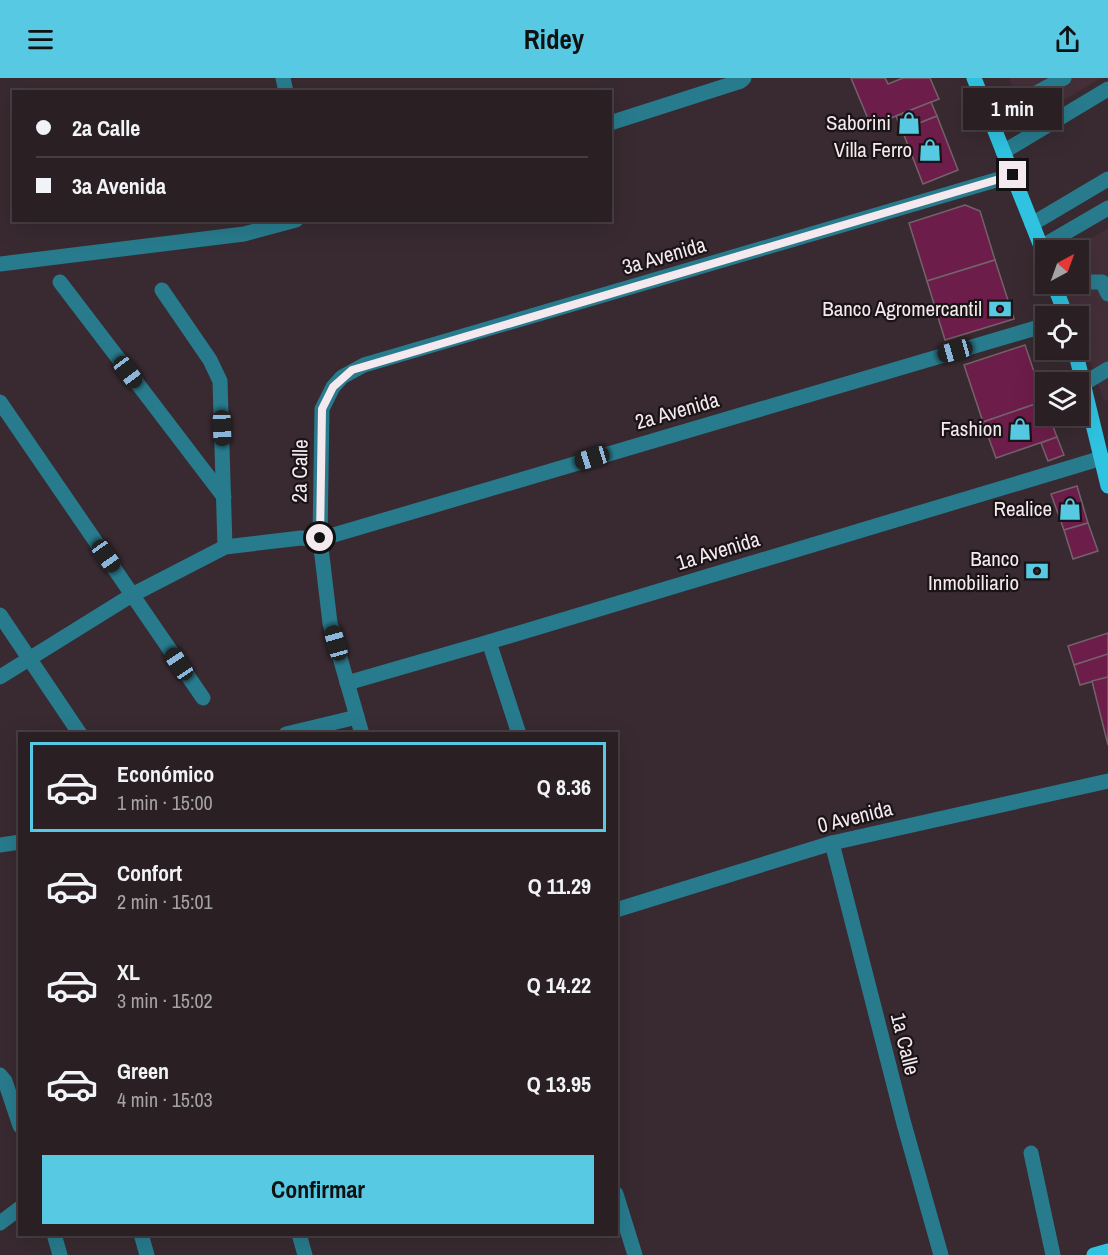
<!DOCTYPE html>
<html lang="es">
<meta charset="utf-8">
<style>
body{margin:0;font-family:"Archivo Narrow",sans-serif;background:#362d31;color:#f1f3f6;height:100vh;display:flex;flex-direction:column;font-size:22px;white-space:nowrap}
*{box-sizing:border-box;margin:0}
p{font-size:20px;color:#a5a3a6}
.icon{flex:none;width:33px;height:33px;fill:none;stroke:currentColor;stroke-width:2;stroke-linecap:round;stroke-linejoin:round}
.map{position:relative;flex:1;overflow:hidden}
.drawer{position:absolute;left:18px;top:654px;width:600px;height:504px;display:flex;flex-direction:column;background:#2a2024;border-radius:0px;box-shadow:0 6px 24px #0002,0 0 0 2px #463e41}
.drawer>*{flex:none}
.guide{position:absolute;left:12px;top:12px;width:600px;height:132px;border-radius:0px;box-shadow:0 6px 24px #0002,0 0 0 2px #463e41;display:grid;align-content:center;height:132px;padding:0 24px;background:#2a2024}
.needle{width:39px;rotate:41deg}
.controls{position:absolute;left:1035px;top:162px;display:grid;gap:12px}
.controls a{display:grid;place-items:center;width:54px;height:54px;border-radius:0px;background:#2a2024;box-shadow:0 6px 24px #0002,0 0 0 2px #463e41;font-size:30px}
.end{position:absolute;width:27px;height:27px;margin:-14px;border:8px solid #f3e9ee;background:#111;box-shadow:0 0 0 3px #111}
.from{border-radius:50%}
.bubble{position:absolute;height:42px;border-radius:0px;background:#2a2024;box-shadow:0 6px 24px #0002,0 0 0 2px #463e41;font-size:20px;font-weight:700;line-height:42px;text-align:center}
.car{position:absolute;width:18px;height:36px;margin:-18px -9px;border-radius:8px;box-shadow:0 0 4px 2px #0007;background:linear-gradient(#222 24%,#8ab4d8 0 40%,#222 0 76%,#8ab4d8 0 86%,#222 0)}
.guide b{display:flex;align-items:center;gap:21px;height:57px;font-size:22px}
.guide b+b{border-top:2px solid #463e41}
.guide i{width:15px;height:15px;background:#f1f3f6}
ul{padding:10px 0 0;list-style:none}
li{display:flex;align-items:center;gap:18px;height:90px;margin:0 12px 9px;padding:0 12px;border:3px solid transparent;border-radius:0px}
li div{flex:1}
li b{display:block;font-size:22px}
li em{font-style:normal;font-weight:700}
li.active{border-color:#57c9e2}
li>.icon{width:54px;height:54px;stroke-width:1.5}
.button{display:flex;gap:12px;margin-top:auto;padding:12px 24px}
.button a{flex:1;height:69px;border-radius:0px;background:#57c9e2;color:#111;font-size:24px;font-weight:700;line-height:69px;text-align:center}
header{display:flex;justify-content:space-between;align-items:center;height:78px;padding:0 24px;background:#57c9e2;color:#111;font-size:27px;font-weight:700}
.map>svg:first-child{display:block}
</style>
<header><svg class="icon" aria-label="menu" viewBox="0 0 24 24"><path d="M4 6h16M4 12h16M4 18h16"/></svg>Ridey<svg class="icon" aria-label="share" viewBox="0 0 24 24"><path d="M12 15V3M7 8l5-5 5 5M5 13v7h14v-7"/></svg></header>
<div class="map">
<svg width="1108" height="1177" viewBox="0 0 1108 1177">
<rect width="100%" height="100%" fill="#382a30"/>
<g fill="#442f39">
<path d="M1009,0H1101L1027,44Z"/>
<path d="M1108,151V322L1104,323L1079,252L1078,238H1074L1062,206H1078V172H1069Z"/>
</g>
<g fill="#6d1d4a" stroke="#73626a" stroke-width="1.5">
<path d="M851,0H885L888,6L903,0H930L939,21L871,48Z"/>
<path d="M931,24L937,38L902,52L896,38Z"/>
<path d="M937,38L958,92L923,106L902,52Z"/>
<path d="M965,127L980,133L995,182L927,203L909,145Z"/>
<path d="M995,182L1014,241L945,262L927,203Z"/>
<path d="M1025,267L1044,323L983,344L964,287Z"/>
<path d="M1044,323L1046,338H1049L1057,359L996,380L983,344Z"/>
<path d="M1057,359L1064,377L1048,383L1041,365Z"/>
<path d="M1077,408L1088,445L1064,452L1051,416Z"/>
<path d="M1088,445L1098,473L1073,481L1064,452Z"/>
<path d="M1108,555V576L1074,587L1068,568Z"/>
<path d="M1108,576V599L1080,607L1074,587Z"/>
<path d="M1108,599V667L1092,603Z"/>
</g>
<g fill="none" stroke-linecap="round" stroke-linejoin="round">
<g stroke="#287b8d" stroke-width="15">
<path d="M283,0L286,14"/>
<path d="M990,40L1064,0"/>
<path d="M610,45L741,3L744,0"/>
<path d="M1003,74L1108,11"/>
<path d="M1032,146L1108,101"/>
<path d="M1041,169L1108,130"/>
<path d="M0,186L244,156L296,142"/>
<path d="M60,204L224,419"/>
<path d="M1078,204H1102L1108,216"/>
<path d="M162,212L210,282L220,303L225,469"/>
<path d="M1083,306L1108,291"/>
<path d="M0,324L203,620"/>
<path d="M0,537L80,656"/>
<path d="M489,564L519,656"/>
<path d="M0,599L132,517L225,469L301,460L320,461L1046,247"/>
<path d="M347,605L489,564L1102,380"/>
<path d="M286,656L357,639"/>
<path d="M362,656L330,545L320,461L322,331L333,309L342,299L364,287L1013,97"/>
<path d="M832,765L904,1046L941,1177"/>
<path d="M0,767L20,764"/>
<path d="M616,832L832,765L1108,703"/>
<path d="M0,997L5,1003L20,1048"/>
<path d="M1031,1075L1053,1177"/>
<path d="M616,1116L635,1177"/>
<path d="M0,1145L20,1130"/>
<path d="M54,1156L60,1177"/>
<path d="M141,1156L147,1177"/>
<path d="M299,1156L305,1177"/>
</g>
<g stroke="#2fc3e1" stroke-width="15">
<path d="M974,0L1046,181"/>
<path d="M1054,206L1066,238"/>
<path d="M1075,272L1108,408"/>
<path d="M1094,1177L1108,1173"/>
</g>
</g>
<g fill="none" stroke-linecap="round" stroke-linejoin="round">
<path stroke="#f3e9ee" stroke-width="8" d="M320,460L322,331L333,309L352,292L1013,97"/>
</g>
<defs>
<g id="shop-bare" transform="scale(1.8)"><path d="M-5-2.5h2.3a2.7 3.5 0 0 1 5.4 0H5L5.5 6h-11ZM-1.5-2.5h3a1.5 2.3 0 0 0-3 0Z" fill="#57c9e2" stroke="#1b1417" stroke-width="2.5" paint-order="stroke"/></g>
<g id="bank-bare" transform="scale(1.8)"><path d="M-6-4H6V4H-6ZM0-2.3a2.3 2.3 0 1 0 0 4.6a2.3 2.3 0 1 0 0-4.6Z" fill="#57c9e2" stroke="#1b1417" stroke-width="2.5" paint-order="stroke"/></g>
</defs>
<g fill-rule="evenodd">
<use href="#shop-bare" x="909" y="45"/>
<use href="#shop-bare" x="930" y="72"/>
<use href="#bank-bare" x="1000" y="231"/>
<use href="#shop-bare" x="1020" y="351"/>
<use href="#shop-bare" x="1070" y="431"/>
<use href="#bank-bare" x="1037" y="493"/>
</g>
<g text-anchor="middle" stroke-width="4.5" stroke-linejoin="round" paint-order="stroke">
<g font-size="21" fill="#f3e9ee" stroke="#1b1417" text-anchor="end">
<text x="891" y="52">Saborini</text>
<text x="912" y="79">Villa Ferro</text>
<text x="982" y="238">Banco Agromercantil</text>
<text x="1002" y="358">Fashion</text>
<text x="1052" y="438">Realice</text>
<text x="1019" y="488">Banco<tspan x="1019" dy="24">Inmobiliario</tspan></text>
</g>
<g font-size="21" fill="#f3e9ee" stroke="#1b1417">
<text transform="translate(664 178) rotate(-16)" y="7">3a Avenida</text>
<text transform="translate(677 333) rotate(-16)" y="7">2a Avenida</text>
<text transform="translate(300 393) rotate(-89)" y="7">2a Calle</text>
<text transform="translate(718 473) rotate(-17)" y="7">1a Avenida</text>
<text transform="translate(855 739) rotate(-14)" y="7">0 Avenida</text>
<text transform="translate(905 966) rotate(76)" y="7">1a Calle</text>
</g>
</g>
</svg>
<div class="controls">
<a><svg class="needle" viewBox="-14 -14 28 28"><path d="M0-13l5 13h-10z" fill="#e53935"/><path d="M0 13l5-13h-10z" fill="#a5a3a6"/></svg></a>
<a><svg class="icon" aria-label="locate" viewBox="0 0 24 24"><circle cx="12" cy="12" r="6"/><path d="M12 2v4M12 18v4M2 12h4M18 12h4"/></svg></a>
<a><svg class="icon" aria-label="layers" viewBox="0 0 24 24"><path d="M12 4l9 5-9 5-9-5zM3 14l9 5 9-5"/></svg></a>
</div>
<i class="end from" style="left:320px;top:460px"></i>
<i class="end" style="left:1013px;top:97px"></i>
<div class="bubble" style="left:963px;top:10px;width:99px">1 min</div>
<i class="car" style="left:955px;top:273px;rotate:254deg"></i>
<i class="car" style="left:128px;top:294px;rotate:143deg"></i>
<i class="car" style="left:222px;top:350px;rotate:178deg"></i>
<i class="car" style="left:592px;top:380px;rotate:253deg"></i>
<i class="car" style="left:106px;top:478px;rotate:145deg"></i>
<i class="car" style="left:336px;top:565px;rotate:344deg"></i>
<i class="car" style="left:179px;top:586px;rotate:326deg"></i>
<div class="guide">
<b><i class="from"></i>2a Calle</b>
<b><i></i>3a Avenida</b>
</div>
<section class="drawer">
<ul>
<li class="active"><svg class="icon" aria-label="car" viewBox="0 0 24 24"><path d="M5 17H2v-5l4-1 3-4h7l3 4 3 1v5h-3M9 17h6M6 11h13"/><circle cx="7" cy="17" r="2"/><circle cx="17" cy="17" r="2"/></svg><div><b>Económico</b><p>1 min · 15:00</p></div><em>Q 8.36</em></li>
<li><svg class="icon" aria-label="car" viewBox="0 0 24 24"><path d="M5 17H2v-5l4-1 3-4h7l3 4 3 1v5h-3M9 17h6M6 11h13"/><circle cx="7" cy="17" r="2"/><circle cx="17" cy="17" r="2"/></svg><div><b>Confort</b><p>2 min · 15:01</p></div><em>Q 11.29</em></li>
<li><svg class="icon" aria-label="car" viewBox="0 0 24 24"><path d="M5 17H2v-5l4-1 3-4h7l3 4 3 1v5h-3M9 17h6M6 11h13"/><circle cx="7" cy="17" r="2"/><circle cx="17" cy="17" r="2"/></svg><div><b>XL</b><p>3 min · 15:02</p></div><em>Q 14.22</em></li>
<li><svg class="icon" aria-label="car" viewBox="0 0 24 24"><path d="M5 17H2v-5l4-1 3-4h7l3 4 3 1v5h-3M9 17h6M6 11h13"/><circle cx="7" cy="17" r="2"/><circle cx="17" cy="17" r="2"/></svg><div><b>Green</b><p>4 min · 15:03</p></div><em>Q 13.95</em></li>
</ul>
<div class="button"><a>Confirmar</a></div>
</section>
</div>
